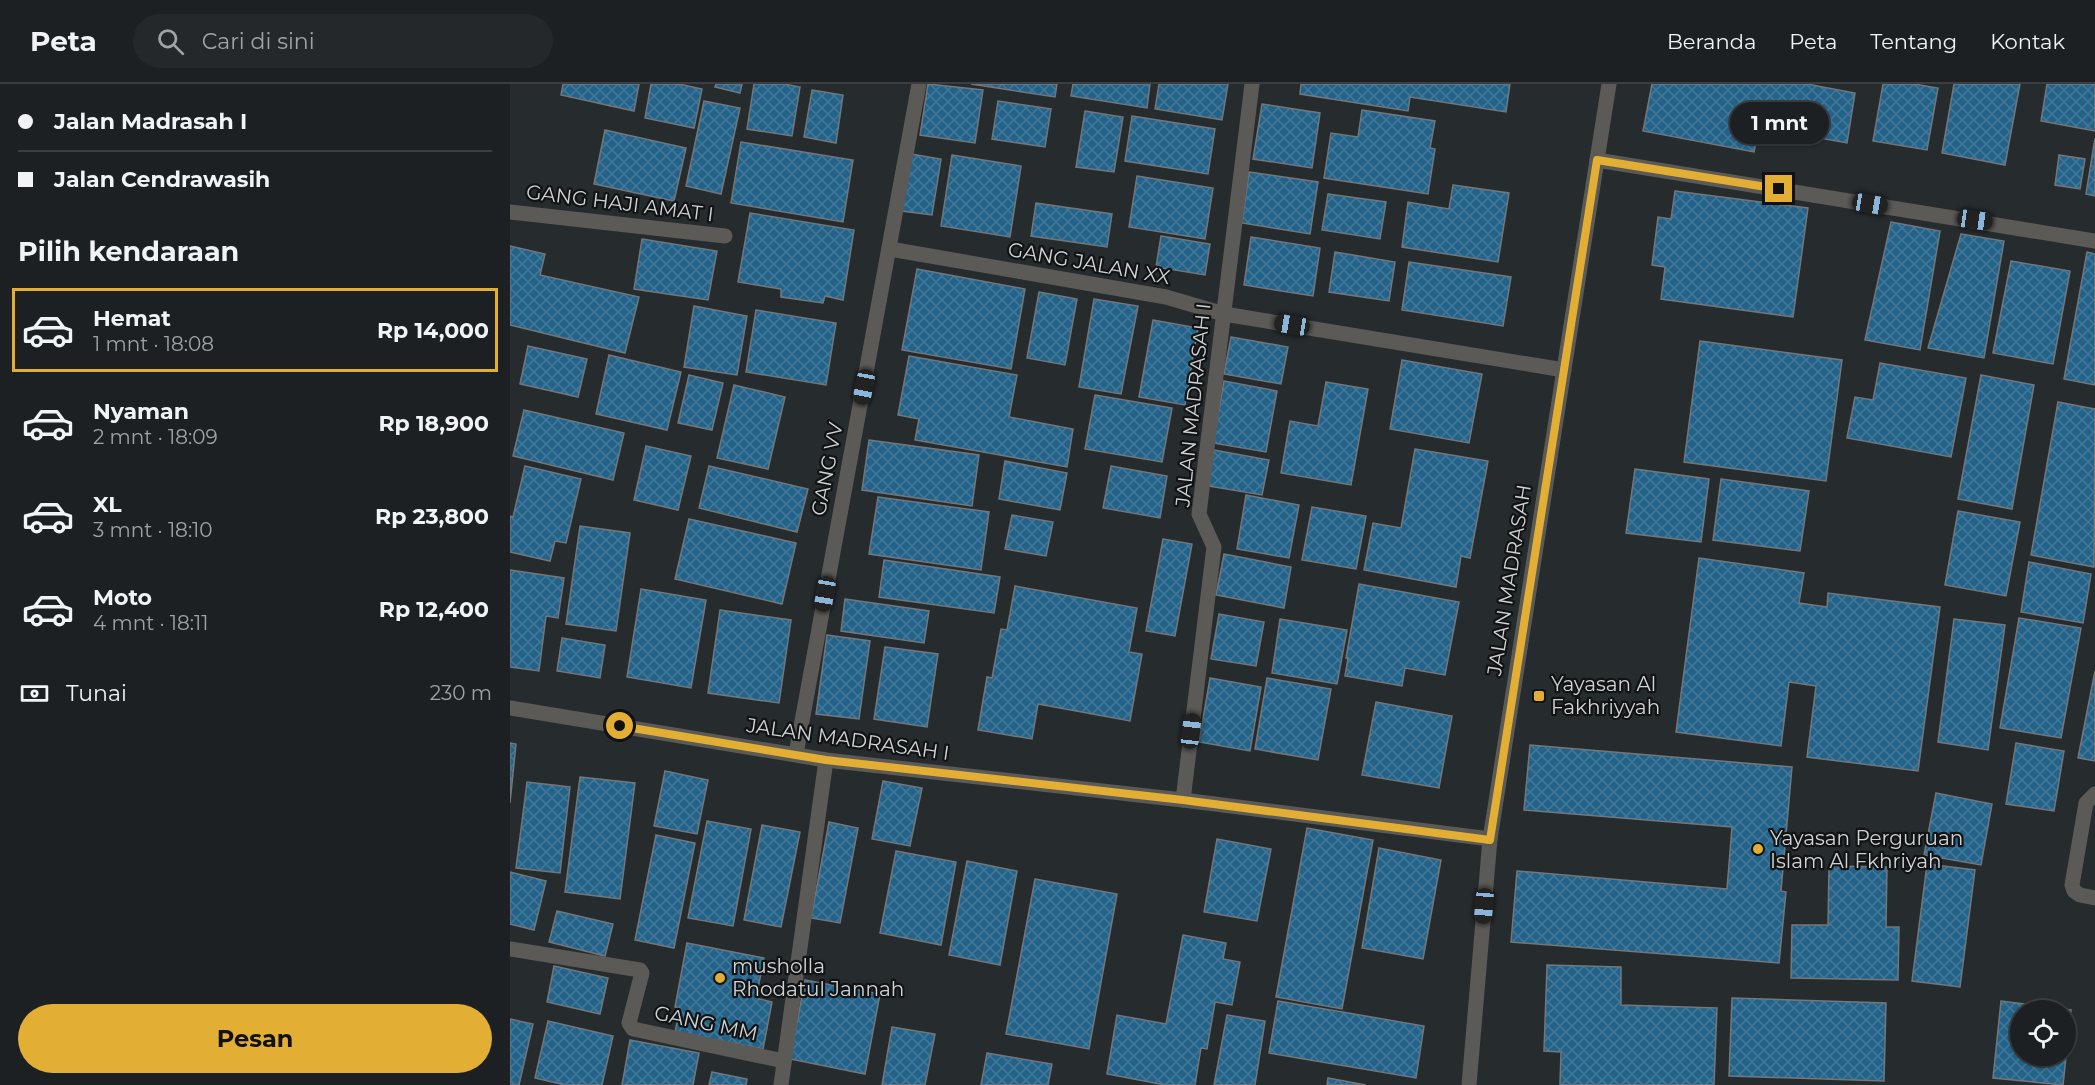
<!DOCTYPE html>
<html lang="id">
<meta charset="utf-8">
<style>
body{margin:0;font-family:Montserrat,sans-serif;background:#25282a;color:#f1f3f6;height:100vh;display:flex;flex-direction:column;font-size:22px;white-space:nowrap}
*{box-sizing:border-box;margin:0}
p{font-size:20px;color:#a0a3a5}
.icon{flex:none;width:33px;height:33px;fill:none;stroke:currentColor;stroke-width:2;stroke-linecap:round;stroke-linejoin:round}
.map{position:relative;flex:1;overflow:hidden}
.drawer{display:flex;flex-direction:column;background:#1c2022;width:510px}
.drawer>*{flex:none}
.top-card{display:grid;align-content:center;height:132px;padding:0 18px;background:#1c2022}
.controls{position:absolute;left:1500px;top:916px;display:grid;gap:12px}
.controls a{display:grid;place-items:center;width:66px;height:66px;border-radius:50%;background:#1c2022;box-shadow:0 2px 4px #0004,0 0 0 2px #3a3e40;font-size:30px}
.end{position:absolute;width:27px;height:27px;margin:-14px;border:8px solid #e2af34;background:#111;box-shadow:0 0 0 3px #111}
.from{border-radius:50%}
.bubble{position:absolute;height:42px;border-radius:21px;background:#1c2022;box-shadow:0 2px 4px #0004,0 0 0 2px #3a3e40;font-size:20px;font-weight:700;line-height:42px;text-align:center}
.car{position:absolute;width:18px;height:36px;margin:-18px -9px;border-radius:8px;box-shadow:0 0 4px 2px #0007;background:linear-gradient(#222 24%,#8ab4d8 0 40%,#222 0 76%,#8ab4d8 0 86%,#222 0)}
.top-card b{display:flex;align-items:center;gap:21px;height:57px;font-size:22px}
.top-card b+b{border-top:2px solid #3a3e40}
.top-card i{width:15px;height:15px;background:#f1f3f6}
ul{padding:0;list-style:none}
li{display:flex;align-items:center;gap:18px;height:84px;margin:0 12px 9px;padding:0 6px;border:3px solid transparent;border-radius:0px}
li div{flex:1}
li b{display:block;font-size:22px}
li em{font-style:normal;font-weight:700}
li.on{border-color:#e2af34}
li>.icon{width:54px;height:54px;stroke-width:1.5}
h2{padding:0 18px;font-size:27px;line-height:72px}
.pay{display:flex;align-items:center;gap:15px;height:66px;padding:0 18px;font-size:22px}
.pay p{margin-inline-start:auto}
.cta{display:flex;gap:12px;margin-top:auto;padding:12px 18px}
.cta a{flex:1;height:69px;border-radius:36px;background:#e2af34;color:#111;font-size:24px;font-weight:700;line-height:69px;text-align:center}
header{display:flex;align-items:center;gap:36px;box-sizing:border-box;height:84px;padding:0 30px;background:#1c2022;border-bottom:2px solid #3a3e40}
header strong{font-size:28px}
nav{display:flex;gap:33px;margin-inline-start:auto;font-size:21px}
.search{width:420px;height:54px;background:#25282a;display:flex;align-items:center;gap:15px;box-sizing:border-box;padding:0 21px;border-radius:33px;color:#a0a3a5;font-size:22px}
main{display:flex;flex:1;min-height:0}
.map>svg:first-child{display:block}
</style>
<header>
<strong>Peta</strong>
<div class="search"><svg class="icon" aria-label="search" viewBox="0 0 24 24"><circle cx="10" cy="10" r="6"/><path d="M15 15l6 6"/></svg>Cari di sini</div>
<nav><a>Beranda</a><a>Peta</a><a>Tentang</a><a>Kontak</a></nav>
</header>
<main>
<section class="drawer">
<div class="top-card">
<b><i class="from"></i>Jalan Madrasah I</b>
<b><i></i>Jalan Cendrawasih</b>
</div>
<h2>Pilih kendaraan</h2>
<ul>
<li class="on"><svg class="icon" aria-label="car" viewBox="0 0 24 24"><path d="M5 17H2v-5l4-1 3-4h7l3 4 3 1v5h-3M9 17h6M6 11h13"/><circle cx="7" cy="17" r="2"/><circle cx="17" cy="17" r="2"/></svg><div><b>Hemat</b><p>1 mnt · 18:08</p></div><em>Rp 14,000</em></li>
<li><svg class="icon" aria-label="car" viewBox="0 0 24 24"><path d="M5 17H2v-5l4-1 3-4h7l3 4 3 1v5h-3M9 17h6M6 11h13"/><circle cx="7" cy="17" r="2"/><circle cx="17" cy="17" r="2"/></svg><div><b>Nyaman</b><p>2 mnt · 18:09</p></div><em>Rp 18,900</em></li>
<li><svg class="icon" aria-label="car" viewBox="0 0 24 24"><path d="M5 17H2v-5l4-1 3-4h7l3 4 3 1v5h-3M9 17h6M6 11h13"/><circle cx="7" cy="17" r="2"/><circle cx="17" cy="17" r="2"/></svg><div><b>XL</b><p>3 mnt · 18:10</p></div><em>Rp 23,800</em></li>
<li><svg class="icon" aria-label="car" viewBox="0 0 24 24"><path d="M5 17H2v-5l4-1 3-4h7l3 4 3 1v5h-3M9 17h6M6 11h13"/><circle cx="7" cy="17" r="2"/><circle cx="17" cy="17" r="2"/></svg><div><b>Moto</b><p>4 mnt · 18:11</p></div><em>Rp 12,400</em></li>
</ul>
<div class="pay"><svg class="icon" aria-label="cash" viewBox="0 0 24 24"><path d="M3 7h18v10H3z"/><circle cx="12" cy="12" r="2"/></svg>Tunai<p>230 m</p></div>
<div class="cta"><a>Pesan</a></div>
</section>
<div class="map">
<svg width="1585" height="1001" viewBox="0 0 1585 1001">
<defs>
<pattern id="building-cross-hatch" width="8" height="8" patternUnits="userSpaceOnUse" patternTransform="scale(1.5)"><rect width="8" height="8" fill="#246389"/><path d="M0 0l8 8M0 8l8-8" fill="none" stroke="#437899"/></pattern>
</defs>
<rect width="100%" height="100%" fill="#262b2e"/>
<g fill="url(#building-cross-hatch)" stroke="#71777b" stroke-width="1.5" fill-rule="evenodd">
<path d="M53,0H129L124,27L51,11Z"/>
<path d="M141,0H169L192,5L184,44L135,34Z"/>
<path d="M206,0H232L230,9L205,3Z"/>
<path d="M244,0H274L290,3L282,52L237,45Z"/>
<path d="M418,0L473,6L465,59L410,51Z"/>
<path d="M461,0H547L545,13Z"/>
<path d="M563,0H640L637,24L561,12Z"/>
<path d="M649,0H718L712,36L645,25Z"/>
<path d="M791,0H1000L996,28L900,13L898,27L790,10Z"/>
<path d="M1142,0H1297L1345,9L1337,59L1249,43L1244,68L1133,47Z"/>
<path d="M1373,0H1404L1428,4L1417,66L1363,57Z"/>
<path d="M1444,0H1510L1495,81L1432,69Z"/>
<path d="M1537,0H1585V47L1531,37Z"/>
<path d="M302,6L333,11L326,59L294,53Z"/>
<path d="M194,17L230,24L211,110L176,102Z"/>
<path d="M488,17L541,25L535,63L482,55Z"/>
<path d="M752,20L810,29L802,84L743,75Z"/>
<path d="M852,26L925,37L920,64L925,65L918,110L814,94L821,49L848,53Z"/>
<path d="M575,27L613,33L604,88L566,83Z"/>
<path d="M622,32L705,45L698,90L615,77Z"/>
<path d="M95,46L176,64L164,117L84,100Z"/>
<path d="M1585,54V112L1576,110Z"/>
<path d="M231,58L343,76L333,138L221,119Z"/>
<path d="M401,70L431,75L422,131L392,127Z"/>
<path d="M442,71L511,82L500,153L431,142Z"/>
<path d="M1549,71L1575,75L1570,105L1545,101Z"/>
<path d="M739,88L808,98L800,150L732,139Z"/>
<path d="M627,92L703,104L695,155L619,143Z"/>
<path d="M943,101L999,109L988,178L892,163L898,118L939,125Z"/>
<path d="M1165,107L1298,124L1283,233L1151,215L1155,183L1142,181L1148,133L1161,135Z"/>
<path d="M818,110L876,118L870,155L812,146Z"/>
<path d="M526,119L602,130L597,163L521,152Z"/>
<path d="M240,129L344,146L333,216L315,212L313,219L271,213V205L228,198Z"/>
<path d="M1381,138L1430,147L1410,266L1355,256Z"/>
<path d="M1451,150L1494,157L1474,274L1418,264Z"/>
<path d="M651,152L700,160L695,191L646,183Z"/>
<path d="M741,153L810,164L803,212L734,201Z"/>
<path d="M132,155L207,167L198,216L124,205Z"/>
<path d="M0,162L35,170L30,191L129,213L115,269L0,241Z"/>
<path d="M825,168L885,178L879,217L819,208Z"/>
<path d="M1577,168L1585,170V301L1554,295Z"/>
<path d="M1501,177L1560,187L1543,280L1483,269Z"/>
<path d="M899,178L1001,193L993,242L892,226Z"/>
<path d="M407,185L515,205L501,285L392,266Z"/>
<path d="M529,208L567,215L555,281L517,274Z"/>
<path d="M584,215L628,222L611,310L569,303Z"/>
<path d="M184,222L237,232L227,291L174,283Z"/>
<path d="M246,226L326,239L316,301L236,288Z"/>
<path d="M643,236L688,244L675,321L629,313Z"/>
<path d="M721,253L778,263L771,300L714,290Z"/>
<path d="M1190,257L1332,276L1316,397L1174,378Z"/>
<path d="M18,262L77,275L68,313L10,300Z"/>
<path d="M99,271L171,288L157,346L86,330Z"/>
<path d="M399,272L507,291L499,333L563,345L557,383L405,356L409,335L388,331Z"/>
<path d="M892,276L972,290L959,359L880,345Z"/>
<path d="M1370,279L1456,294L1441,373L1337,354L1345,313L1363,316Z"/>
<path d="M179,291L213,299L202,346L168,339Z"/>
<path d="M1471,291L1524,301L1502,425L1448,415Z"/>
<path d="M714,297L767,307L756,368L703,359Z"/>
<path d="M816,298L858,305L841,401L771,389L780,337L808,342Z"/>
<path d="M224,301L275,313L258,385L207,374Z"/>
<path d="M585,311L662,324L652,378L575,365Z"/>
<path d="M1548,318L1585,325L1584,483L1521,471Z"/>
<path d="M14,326L114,349L103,396L3,372Z"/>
<path d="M359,356L469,371L462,422L352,406Z"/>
<path d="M136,362L181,372L168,426L124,416Z"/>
<path d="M905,365L978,377L960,474L951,472L946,503L854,486L863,439L891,444Z"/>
<path d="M704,366L759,376L752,411L698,402Z"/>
<path d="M495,377L557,389L550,426L489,415Z"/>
<path d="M15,382L71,395L56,459L45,457L40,477L0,468V432L3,433Z"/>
<path d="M199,382L298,405L287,448L189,424Z"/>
<path d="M601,382L657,392L650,434L593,424Z"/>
<path d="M1125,385L1199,395L1191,458L1116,449Z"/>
<path d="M1211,395L1299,407L1290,467L1203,456Z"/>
<path d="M736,411L789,421L779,474L727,465Z"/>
<path d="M368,413L479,428L471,486L359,470Z"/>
<path d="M802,423L856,432L846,485L792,476Z"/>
<path d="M1448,427L1510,438L1496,512L1435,501Z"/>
<path d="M502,431L543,438L536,472L495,465Z"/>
<path d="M179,435L286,459L272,520L165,495Z"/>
<path d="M70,442L120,449L106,547L56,540Z"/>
<path d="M653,455L682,460L665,552L636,547Z"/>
<path d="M714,470L781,483L774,524L706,511Z"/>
<path d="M1189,474L1294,489L1289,519L1317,523L1318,509L1430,523L1408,687L1297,673L1306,602L1279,598L1271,662L1166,648Z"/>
<path d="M374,476L490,493L484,529L369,513Z"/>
<path d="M1519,478L1581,490L1573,539L1511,528Z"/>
<path d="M0,486L54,494L48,534L36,532L29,587L0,583Z"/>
<path d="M849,500L949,518L935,591L895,584L892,602L835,592L838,574H836Z"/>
<path d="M505,502L627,524L619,568L632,570L620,637L528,620L522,655L468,646L477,593L482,594L491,545L497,546Z"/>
<path d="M131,505L196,516L181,604L117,593Z"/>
<path d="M335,515L419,527L414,559L331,547Z"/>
<path d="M210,526L281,536L269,619L198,609Z"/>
<path d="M709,530L754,538L746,582L701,575Z"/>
<path d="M1509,534L1571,544L1551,654L1490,644Z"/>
<path d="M770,535L837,546L827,600L762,589Z"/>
<path d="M1444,535L1495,541L1478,666L1428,658Z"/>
<path d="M317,551L360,557L349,635L306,630Z"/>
<path d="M52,554L95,561L90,594L47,587Z"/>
<path d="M375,563L428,570L417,643L364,635Z"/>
<path d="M1585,587V677L1568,674Z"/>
<path d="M700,594L751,603L740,667L689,658Z"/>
<path d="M757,594L821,605L808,676L745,665Z"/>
<path d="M866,618L942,632L929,704L852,691Z"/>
<path d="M0,659L6,660L0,719Z"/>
<path d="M1506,659L1554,667L1544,727L1496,720Z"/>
<path d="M1020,661L1282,683L1271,807L1276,808L1269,879L1001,858L1007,787L1217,805L1222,743L1014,726Z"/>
<path d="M155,687L198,696L187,750L144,742Z"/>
<path d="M70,693L125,699L110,815L55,808Z"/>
<path d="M373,697L412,704L400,762L362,755Z"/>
<path d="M17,698L60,703L50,789L6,784Z"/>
<path d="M1426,709L1482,720L1471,781L1414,771Z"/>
<path d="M197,737L241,745L223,842L178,834Z"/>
<path d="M319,738L348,744L330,839L301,834Z"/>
<path d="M252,741L290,748L271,843L234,836Z"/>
<path d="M797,744L863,756L832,925L766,913Z"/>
<path d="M146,751L185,759L164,864L125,856Z"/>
<path d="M707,755L761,765L747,837L694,828Z"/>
<path d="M869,764L931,776L913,875L852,864Z"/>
<path d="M386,767L446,778L431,861L370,849Z"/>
<path d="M457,777L507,787L490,881L439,871Z"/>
<path d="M1417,780L1465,786L1450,903L1402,897Z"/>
<path d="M1319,782L1377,783L1376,843H1389L1388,896L1281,894L1282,841H1318Z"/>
<path d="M0,788L36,797L24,846L0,840Z"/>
<path d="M525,795L607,810L579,965L496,950Z"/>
<path d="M47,827L103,840L95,872L39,858Z"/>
<path d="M673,851L716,859L713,875L730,878L722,921L705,918L697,965L691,964L685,1001H655L597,990L607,931L656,940Z"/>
<path d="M177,859L254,874L246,914L262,918L253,965L165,948L170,924L165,923Z"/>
<path d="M1037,881L1111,883V921L1207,924L1204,1001H1050L1051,968L1034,967Z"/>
<path d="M44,882L98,894L90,930L37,918Z"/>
<path d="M295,896L370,910L355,990L280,975Z"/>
<path d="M1222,914L1376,919L1374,997L1219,992Z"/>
<path d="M768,917L914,942L906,994L759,969Z"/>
<path d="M1491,917L1561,926L1553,1001L1483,994ZM1510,927H1556V972H1510Z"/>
<path d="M717,931L755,937L745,1001H704Z"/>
<path d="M0,935L23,940L9,1001H0Z"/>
<path d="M38,937L103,952L92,1001H55L25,994Z"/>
<path d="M382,943L425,950L415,1001H372Z"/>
<path d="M120,956L189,969L183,1001H112Z"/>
<path d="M477,969L542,980L538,1001H471Z"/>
<path d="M202,988L237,995L236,1001H199Z"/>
<path d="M818,994L856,1001H817Z"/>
</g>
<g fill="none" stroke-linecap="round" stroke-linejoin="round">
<g stroke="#5b5a57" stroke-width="15">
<path d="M1087,76L1585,157"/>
<path d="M0,128L215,152"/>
<path d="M380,165L656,213L714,230L1054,286"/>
<path d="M0,624L316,676L673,716L980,755"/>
<path d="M286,670L409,0"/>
<path d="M1585,710L1576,719L1562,801L1564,807L1570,811L1585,814"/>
<path d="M673,716L704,463L689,430L742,0"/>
<path d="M0,865L130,886L132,889L119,939L123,945L274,977"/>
<path d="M271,1001L316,676"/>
</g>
<path stroke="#5b5a57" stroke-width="15" d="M959,1001L980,755L1099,0"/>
</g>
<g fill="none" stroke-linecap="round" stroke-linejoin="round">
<path stroke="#e2af34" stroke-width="8" d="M110,642L316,676L673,716L980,756L1087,76L1269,105"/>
</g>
<g fill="#e2af34" stroke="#111314" stroke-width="2">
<rect x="1023" y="606" width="12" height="12" rx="3"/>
<circle cx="1248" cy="765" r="6"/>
<circle cx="210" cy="894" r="6"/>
</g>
<g text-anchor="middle" stroke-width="4.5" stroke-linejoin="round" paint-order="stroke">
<g font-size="20" fill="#d0d3d5" stroke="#111314">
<text transform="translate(110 119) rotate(7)" y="7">GANG HAJI AMAT I</text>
<text transform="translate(579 179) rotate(10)" y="7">GANG JALAN XX</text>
<text transform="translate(683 321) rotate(-84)" y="7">JALAN MADRASAH I</text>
<text transform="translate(317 385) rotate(-79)" y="7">GANG VV</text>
<text transform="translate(999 496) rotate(-81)" y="7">JALAN MADRASAH</text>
<text transform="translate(338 655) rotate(8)" y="7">JALAN MADRASAH I</text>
<text transform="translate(196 939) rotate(12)" y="7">GANG MM</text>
</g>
<g font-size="20" fill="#d0d3d5" stroke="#111314" text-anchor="start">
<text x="1041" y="607">Yayasan Al<tspan x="1041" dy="23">Fakhriyyah</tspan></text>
<text x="1260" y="761">Yayasan Perguruan<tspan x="1260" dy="23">Islam Al Fkhriyah</tspan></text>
<text x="222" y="889">musholla<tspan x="222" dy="23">Rhodatul Jannah</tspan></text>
</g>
</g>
</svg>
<div class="controls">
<a><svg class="icon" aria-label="locate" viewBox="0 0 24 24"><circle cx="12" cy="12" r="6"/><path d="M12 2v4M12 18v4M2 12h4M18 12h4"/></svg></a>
</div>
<i class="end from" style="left:110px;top:642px"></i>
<i class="end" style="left:1269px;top:105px"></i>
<div class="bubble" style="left:1220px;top:18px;width:99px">1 mnt</div>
<i class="car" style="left:1360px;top:120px;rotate:99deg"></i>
<i class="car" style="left:1465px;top:136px;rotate:98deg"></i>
<i class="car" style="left:782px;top:241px;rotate:279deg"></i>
<i class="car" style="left:354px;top:303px;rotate:191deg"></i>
<i class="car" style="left:315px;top:510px;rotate:190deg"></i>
<i class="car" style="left:681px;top:647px;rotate:7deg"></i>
<i class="car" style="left:974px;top:822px;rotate:185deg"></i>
</div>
</main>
